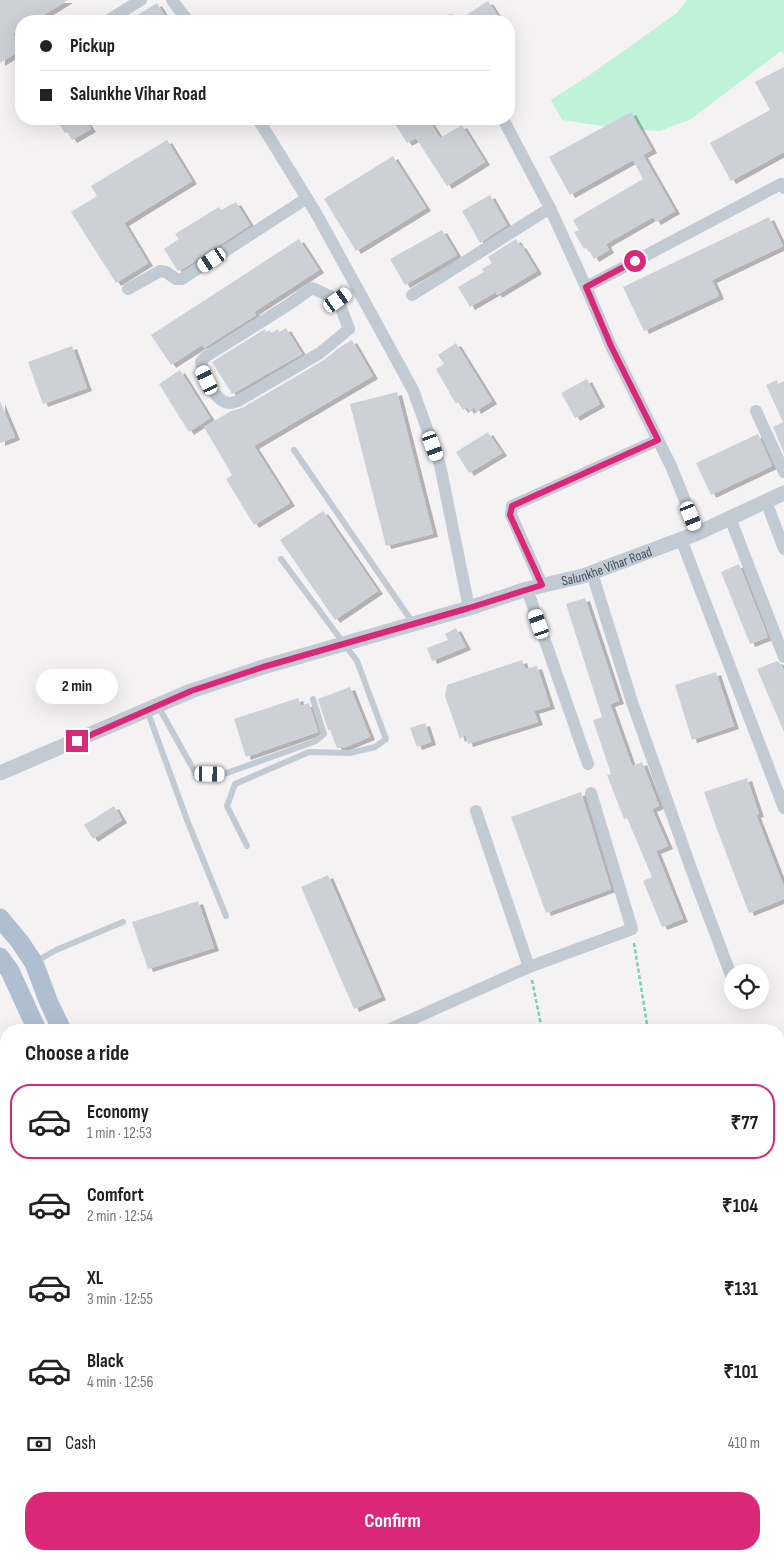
<!DOCTYPE html>
<meta charset="utf-8">
<style>
body{margin:0;font-family:"Sofia Sans Condensed",sans-serif;background:#f2f2f2;color:#222;height:100vh;display:flex;flex-direction:column;font-size:19px;white-space:nowrap}
*{box-sizing:border-box;margin:0}
p{font-size:16px;color:#767676}
.icon{flex:none;width:28px;height:28px;fill:none;stroke:currentColor;stroke-width:2;stroke-linecap:round;stroke-linejoin:round}
.map{position:relative;flex:1;overflow:hidden}
.sheet{position:absolute;left:0px;top:1024px;width:785px;height:536px;display:flex;flex-direction:column;background:#fff;border-radius:20px 20px 0 0;box-shadow:0 5px 20px #0002}
.sheet>*{flex:none}
.banner{position:absolute;left:15px;top:15px;width:500px;height:110px;border-radius:20px;box-shadow:0 5px 20px #0002;display:grid;align-content:center;height:110px;padding:0 25px;background:#fff}
.buttons{position:absolute;left:724px;top:964px;display:grid;gap:10px}
.buttons a{display:grid;place-items:center;width:45px;height:45px;border-radius:50%;background:#fff;box-shadow:0 5px 20px #0002;font-size:25px}
.end{position:absolute;width:22px;height:22px;margin:-11px;border:6px solid #db2777;background:#fff;box-shadow:0 0 0 2px #fff}
.from{border-radius:50%}
.bubble{position:absolute;height:35px;border-radius:18px;background:#fff;box-shadow:0 5px 20px #0002;font-size:16px;font-weight:700;line-height:35px;text-align:center}
.car{position:absolute;width:15px;height:30px;margin:-15px -8px;border-radius:6px;box-shadow:0 0 4px 1px #0007;background:linear-gradient(#fff 24%,#345 0 40%,#fff 0 76%,#345 0 86%,#fff 0)}
.banner b{display:flex;align-items:center;gap:18px;height:48px;font-size:19px}
.banner b+b{border-top:1px solid #e0e0e0}
.banner i{width:12px;height:12px;background:#222}
ul{padding:0;list-style:none}
li{display:flex;align-items:center;gap:15px;height:75px;margin:0 10px 8px;padding:0 15px;border:2px solid transparent;border-radius:20px}
li div{flex:1}
li b{display:block;font-size:19px}
li em{font-style:normal;font-weight:700}
li.selected{border-color:#db2777}
li>.icon{width:45px;height:45px;stroke-width:1.5}
h2{padding:0 25px;font-size:22px;line-height:60px}
.pay{display:flex;align-items:center;gap:12px;height:55px;padding:0 25px;font-size:19px}
.pay p{margin-inline-start:auto}
.action{display:flex;gap:10px;margin-top:auto;padding:10px 25px}
.action a{flex:1;height:58px;border-radius:20px;background:#db2777;color:#fff;font-size:20px;font-weight:700;line-height:58px;text-align:center}
.map>svg:first-child{display:block}
</style>
<div class="map">
<svg width="784" height="1559" viewBox="0 0 784 1559">
<defs>
<filter id="shadow"><feDropShadow dx="5" dy="3" stdDeviation="0" flood-color="#0004"/></filter>
</defs>
<rect width="100%" height="100%" fill="#f4f2f2"/>
<path fill="#bef3d7" d="M687,0H784V54L781,51L691,119L660,131L616,128L562,120L551,100L591,74L677,13Z"/>
<g fill="#cdd0d6" filter="url(#shadow)">
<path d="M0,0H68L34,21H21V29L13,34L21,50L0,63Z"/>
<path d="M488,1L501,21H460V19Z"/>
<path d="M157,3L168,21H128Z"/>
<path d="M784,67V152L731,181L710,143L770,110L755,82Z"/>
<path d="M631,112L652,150L643,155L675,211L656,222L653,217L606,244L609,250L594,259L587,247L584,249L574,232L579,230L573,220L643,179L633,160L570,195L549,157Z"/>
<path d="M56,119H88L85,120L91,129L72,140L67,132L65,133Z"/>
<path d="M392,119H428L440,138L462,125L485,162L447,186L416,138L407,143Z"/>
<path d="M167,140L192,181L124,223L148,263L116,283L71,212L97,196L91,186Z"/>
<path d="M393,156L426,208L356,251L324,199Z"/>
<path d="M490,195L507,225L480,243L462,211Z"/>
<path d="M236,202L250,225L180,271L177,270L164,249L179,239L175,234L219,207L221,210Z"/>
<path d="M769,217L783,246L712,280L719,296L644,331L623,287Z"/>
<path d="M442,230L457,255L405,285L390,259Z"/>
<path d="M299,239L319,270L254,312L256,315L204,348L202,345L171,365L151,335Z"/>
<path d="M516,239L520,246L521,245L537,271L497,295L496,292L470,307L458,287L484,272L482,269L492,263L488,257Z"/>
<path d="M286,328L302,354L232,394L212,362L265,329L266,332L270,330L271,333L278,329L279,332Z"/>
<path d="M352,340L373,376L254,446L290,503L254,525L226,479L232,475L204,427L231,411L242,408L324,360L340,347Z"/>
<path d="M456,343L492,401L476,411L474,407L469,411L467,407L463,410L458,402L456,404L436,369L444,364L438,355Z"/>
<path d="M72,346L87,388L43,404L28,362Z"/>
<path d="M180,370L210,418L189,432L159,384Z"/>
<path d="M587,379L600,404L575,418L561,393Z"/>
<path d="M777,380L778,384L784,381V453L773,427L783,422L766,385Z"/>
<path d="M397,392L433,534L386,546L350,404Z"/>
<path d="M0,401L15,437L0,443Z"/>
<path d="M488,432L502,453L469,473L456,452Z"/>
<path d="M758,434L772,466L711,495L696,463Z"/>
<path d="M323,511L378,591L335,620L280,540Z"/>
<path d="M739,564L768,637L750,644L721,572Z"/>
<path d="M585,598L619,701L610,704L632,766L642,762L659,806L652,809L668,846L656,851L683,919L662,927L643,881L652,877L627,818L624,819L607,775L611,774L593,720L602,717L566,604Z"/>
<path d="M456,628L466,647L432,661L427,648L448,640L445,634Z"/>
<path d="M522,660L525,669L537,666L550,706L534,711L538,722L468,744L465,735L460,739L445,696L447,685Z"/>
<path d="M777,661L781,664L784,671V732L757,669Z"/>
<path d="M716,672L734,726L692,740L675,685Z"/>
<path d="M350,687L370,737L343,748H337L330,730H328L318,699Z"/>
<path d="M298,698L301,706L309,703L318,732L246,757L234,719Z"/>
<path d="M425,723L431,742L417,747L410,728Z"/>
<path d="M747,778L759,814L756,815L784,887V899L749,913L718,832L704,792Z"/>
<path d="M581,792L611,889L546,913L511,817Z"/>
<path d="M114,806L122,820L93,839L84,825Z"/>
<path d="M328,875L381,997L354,1009L301,887Z"/>
<path d="M198,901L214,948L148,969L132,922Z"/>
</g>
<g fill="none" stroke-linecap="round" stroke-linejoin="round">
<g stroke="#74d4ac" stroke-width="2.5" stroke-dasharray="4 2.5" stroke-linecap="butt">
<path d="M634,943L648,1030"/>
<path d="M532,980L542,1030"/>
</g>
<g stroke="#c2cbd4" stroke-width="6">
<path d="M294,450L413,623"/>
<path d="M158,706L196,774H224L316,741L324,734L313,699"/>
<path d="M147,710L187,820L226,916"/>
<path d="M247,846L227,806L235,784L309,752L350,753L375,747L386,739L357,661L281,559"/>
<path d="M35,962L56,950L123,922"/>
<path d="M0,1343L6,1369"/>
<path d="M0,1480L6,1464"/>
<path d="M81,1554L84,1559"/>
<path d="M357,1554L360,1559"/>
<path d="M427,1554L430,1559"/>
<path d="M124,1559H125"/>
<path d="M497,1559L502,1554"/>
</g>
<g stroke="#c2cbd4" stroke-width="12">
<path d="M172,0L188,21"/>
<path d="M451,20L452,21"/>
<path d="M107,21L141,0"/>
<path d="M258,119L316,213L413,390L440,465L469,608"/>
<path d="M503,119L550,208"/>
<path d="M312,288L338,300L349,329L320,353L238,401C236,401 233,403 230,403C215,403 203,375 201,362L205,357L288,305Z"/>
<path d="M128,289L160,271L166,272L176,279H182L307,198"/>
<path d="M412,295L550,208L586,287"/>
<path d="M756,411L784,472"/>
<path d="M766,501L784,549"/>
<path d="M730,518L784,657"/>
<path d="M698,533L671,466L611,346L586,287L781,184L784,188"/>
<path d="M681,539L784,808"/>
<path d="M592,573L632,702L693,874L732,978"/>
<path d="M542,585L511,515L512,506L658,440"/>
<path d="M527,589L588,764"/>
<path d="M476,811L529,967"/>
<path d="M388,1030L529,967L632,929L591,793"/>
<path d="M779,1229L784,1227"/>
<path d="M779,1305L784,1303"/>
<path d="M779,1377L784,1374"/>
<path d="M779,1431L784,1443"/>
<path d="M612,1554L614,1559"/>
<path d="M686,1554L688,1559"/>
<path d="M153,1559L156,1554"/>
<path d="M579,1559L584,1554"/>
<path d="M770,1559L777,1554"/>
</g>
<path stroke="#c2cbd4" stroke-width="15" id="s1" d="M0,773L191,691L263,667L469,608L527,589L583,576L698,533L784,493"/>
<g stroke="#b0bed2" stroke-width="19">
<path d="M0,918L20,942L34,963L49,1003L62,1030"/>
<path d="M0,957L10,971L37,1030"/>
<path d="M258,1554L259,1559"/>
<path d="M282,1554L283,1559"/>
</g>
</g>
<g fill="none" stroke-linecap="round" stroke-linejoin="round">
<path stroke="#db2777" stroke-width="6" d="M77,741L191,691L263,667L469,608L542,585L510,515L512,506L658,440L611,346L586,287L635,261"/>
</g>
<g text-anchor="middle" stroke-width="5" stroke-linejoin="round" paint-order="stroke">
<g font-size="14" fill="#485361" stroke="#fff">
<text dy="5" stroke="none"><textPath href="#s1" startOffset="642">Salunkhe Vihar Road</textPath></text>
</g>
</g>
</svg>
<div class="buttons">
<a><svg class="icon" aria-label="locate" viewBox="0 0 24 24"><circle cx="12" cy="12" r="6"/><path d="M12 2v4M12 18v4M2 12h4M18 12h4"/></svg></a>
</div>
<i class="end from" style="left:635px;top:261px"></i>
<i class="end" style="left:77px;top:741px"></i>
<div class="bubble" style="left:36px;top:669px;width:82px">2 min</div>
<i class="car" style="left:212px;top:260px;rotate:236deg"></i>
<i class="car" style="left:338px;top:300px;rotate:55deg"></i>
<i class="car" style="left:207px;top:380px;rotate:335deg"></i>
<i class="car" style="left:433px;top:446px;rotate:160deg"></i>
<i class="car" style="left:691px;top:516px;rotate:158deg"></i>
<i class="car" style="left:539px;top:624px;rotate:341deg"></i>
<i class="car" style="left:210px;top:774px;rotate:91deg"></i>
<div class="banner">
<b><i class="from"></i>Pickup</b>
<b><i></i>Salunkhe Vihar Road</b>
</div>
<section class="sheet">
<h2>Choose a ride</h2>
<ul>
<li class="selected"><svg class="icon" aria-label="car" viewBox="0 0 24 24"><path d="M5 17H2v-5l4-1 3-4h7l3 4 3 1v5h-3M9 17h6M6 11h13"/><circle cx="7" cy="17" r="2"/><circle cx="17" cy="17" r="2"/></svg><div><b>Economy</b><p>1 min · 12:53</p></div><em>₹77</em></li>
<li><svg class="icon" aria-label="car" viewBox="0 0 24 24"><path d="M5 17H2v-5l4-1 3-4h7l3 4 3 1v5h-3M9 17h6M6 11h13"/><circle cx="7" cy="17" r="2"/><circle cx="17" cy="17" r="2"/></svg><div><b>Comfort</b><p>2 min · 12:54</p></div><em>₹104</em></li>
<li><svg class="icon" aria-label="car" viewBox="0 0 24 24"><path d="M5 17H2v-5l4-1 3-4h7l3 4 3 1v5h-3M9 17h6M6 11h13"/><circle cx="7" cy="17" r="2"/><circle cx="17" cy="17" r="2"/></svg><div><b>XL</b><p>3 min · 12:55</p></div><em>₹131</em></li>
<li><svg class="icon" aria-label="car" viewBox="0 0 24 24"><path d="M5 17H2v-5l4-1 3-4h7l3 4 3 1v5h-3M9 17h6M6 11h13"/><circle cx="7" cy="17" r="2"/><circle cx="17" cy="17" r="2"/></svg><div><b>Black</b><p>4 min · 12:56</p></div><em>₹101</em></li>
</ul>
<div class="pay"><svg class="icon" aria-label="cash" viewBox="0 0 24 24"><path d="M3 7h18v10H3z"/><circle cx="12" cy="12" r="2"/></svg>Cash<p>410 m</p></div>
<div class="action"><a>Confirm</a></div>
</section>
</div>
